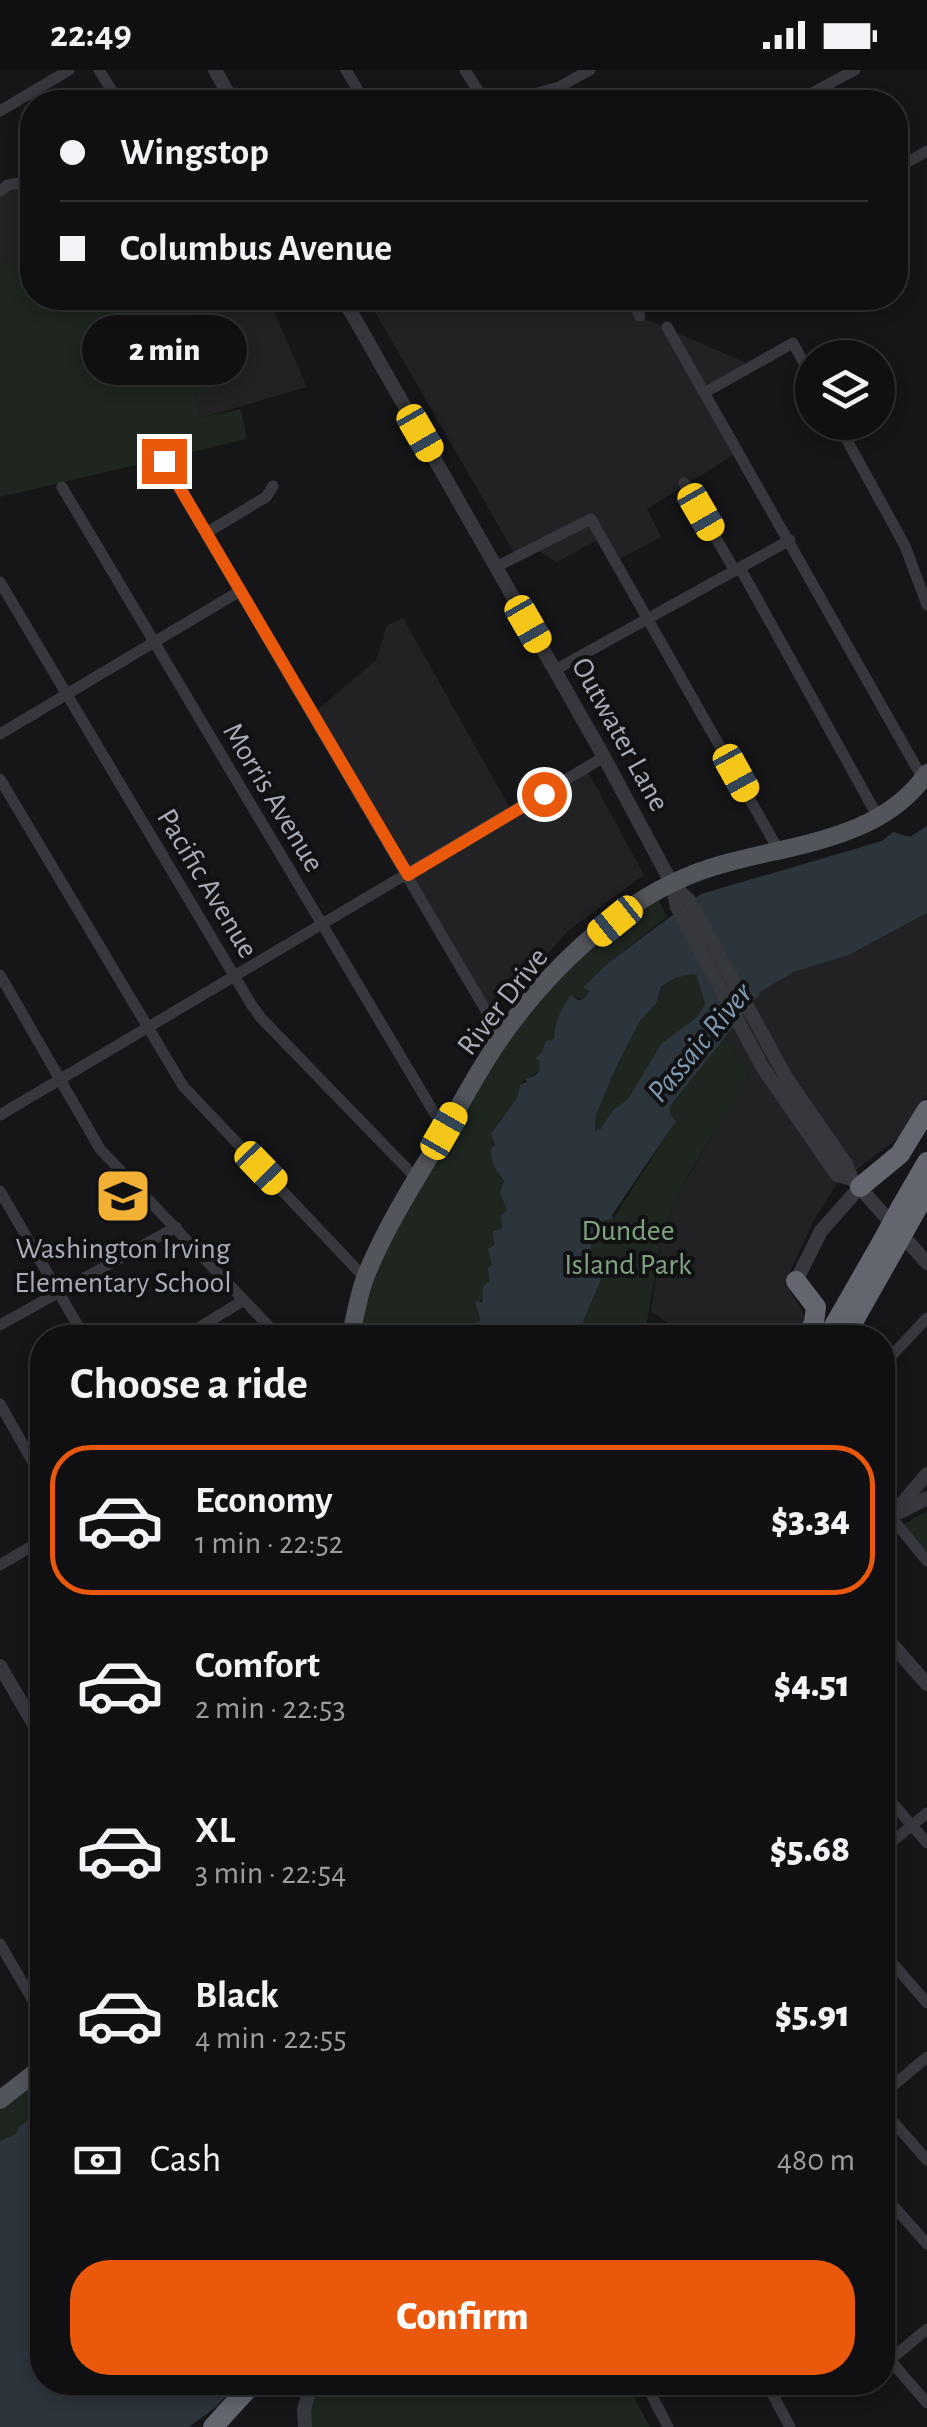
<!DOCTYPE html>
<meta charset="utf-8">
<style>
body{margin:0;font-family:"Alegreya Sans",sans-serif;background:#19191b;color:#f1f3f6;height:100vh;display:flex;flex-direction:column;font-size:38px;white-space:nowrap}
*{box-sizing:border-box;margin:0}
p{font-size:32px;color:#9c9d9f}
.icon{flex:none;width:55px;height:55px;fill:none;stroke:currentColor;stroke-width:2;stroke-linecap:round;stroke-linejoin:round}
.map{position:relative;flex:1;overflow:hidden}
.panel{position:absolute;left:30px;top:1255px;width:865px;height:1070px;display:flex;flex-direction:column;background:#101012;border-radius:40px;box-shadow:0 5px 15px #0003,0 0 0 2px #303032}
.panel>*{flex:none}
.banner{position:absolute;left:20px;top:20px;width:888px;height:220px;border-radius:40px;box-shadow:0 5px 15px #0003,0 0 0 2px #303032;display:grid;align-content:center;height:220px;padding:0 40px;background:#101012}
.tools{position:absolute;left:795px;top:270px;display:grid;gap:20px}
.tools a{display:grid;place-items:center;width:100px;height:100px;border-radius:50%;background:#101012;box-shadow:0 5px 15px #0003,0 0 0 2px #303032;font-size:50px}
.end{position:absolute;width:45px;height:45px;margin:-22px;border:12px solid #ea580c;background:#fff;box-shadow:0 0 0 5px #fff}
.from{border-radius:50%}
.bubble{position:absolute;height:70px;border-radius:35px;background:#101012;box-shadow:0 5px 15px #0003,0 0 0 2px #303032;font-size:32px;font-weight:800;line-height:70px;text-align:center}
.car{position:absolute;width:30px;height:60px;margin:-30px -15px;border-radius:12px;box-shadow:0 0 8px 2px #0007;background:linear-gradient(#f5c518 24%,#345 0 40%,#f5c518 0 76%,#345 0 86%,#f5c518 0)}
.banner b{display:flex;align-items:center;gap:35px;height:95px;font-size:38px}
.banner b+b{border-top:2px solid #303032}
.banner i{width:25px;height:25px;background:#f1f3f6}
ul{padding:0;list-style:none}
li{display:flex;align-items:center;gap:30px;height:150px;margin:0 20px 15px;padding:0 20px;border:5px solid transparent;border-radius:40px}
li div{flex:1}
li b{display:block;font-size:38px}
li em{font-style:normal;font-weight:800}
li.current{border-color:#ea580c}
li>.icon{width:90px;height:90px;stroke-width:1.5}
h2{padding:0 40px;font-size:45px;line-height:120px}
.pay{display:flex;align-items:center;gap:25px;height:110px;padding:0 40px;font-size:38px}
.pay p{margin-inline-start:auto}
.action{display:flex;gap:20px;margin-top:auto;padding:20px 40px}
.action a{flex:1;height:115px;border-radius:40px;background:#ea580c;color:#fff;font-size:40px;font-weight:800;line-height:115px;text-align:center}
.status{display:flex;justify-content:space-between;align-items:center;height:70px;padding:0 50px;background:#101012;direction:ltr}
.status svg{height:28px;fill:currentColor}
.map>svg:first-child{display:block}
</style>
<div class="status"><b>22:49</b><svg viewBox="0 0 49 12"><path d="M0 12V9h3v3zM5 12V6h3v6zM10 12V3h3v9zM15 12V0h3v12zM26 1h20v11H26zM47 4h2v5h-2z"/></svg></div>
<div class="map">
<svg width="927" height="2357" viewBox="0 0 927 2357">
<rect width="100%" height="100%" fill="#161618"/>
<g fill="#222225">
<path d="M32,111V187L0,195V121Z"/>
<path d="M190,228H268L307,317L201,348L194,323L212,318Z"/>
<path d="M367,228H633L646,249L746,293L702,321L735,384L647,439L661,467L614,492L599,469L557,492L533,478L516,486Z"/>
<path d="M403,548L510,738L586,698L644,805L568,861L493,944L314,643L376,590L387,555Z"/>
<path d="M927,843V1024L901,1066L836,1115L813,1152L785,1213L807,1249L797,1267H691L651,1242L662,1164L680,1121L749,1003L723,966L762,921L794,902L849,885Z"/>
</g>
<g fill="#1e261f">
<path d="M32,187V228H190L213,319L194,323L201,348L241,339L247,369L0,427V195Z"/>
<path d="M655,823L667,847L608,893L586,917L590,921L584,929L574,927C567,940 561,952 555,965C549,980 537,976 541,999L523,1012L517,1028L491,1062L498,1105L504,1111L500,1123L507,1140L502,1146V1158L494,1160L492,1195L488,1198L489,1211L479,1234L478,1255L471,1258L468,1267L351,1268L365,1208L523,938Z"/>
<path d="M692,903L696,905L705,934L697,947L661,974L628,1029L612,1041L601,1060L595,1061L596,1045L618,993L640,951L656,934L661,918L675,908Z"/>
<path d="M723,966L749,1003C722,1056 683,1103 664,1161C653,1195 654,1233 642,1267L580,1268L583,1252L605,1200L592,1187L591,1169L597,1165L603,1151L613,1149L675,1052L670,1044L669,1036Z"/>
<path d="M927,1441V1491L899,1457Z"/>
<path d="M42,1997V2045L19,2055L16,2064L0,2071V2029Z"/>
<path d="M626,2312L650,2357H312L309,2348L320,2313Z"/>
</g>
<g fill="#2c353c" fill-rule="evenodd">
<path d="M927,756V843L849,885L794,902L762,921L670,1036V1044L676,1051L612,1145L613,1149L603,1151L597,1165L591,1169L592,1187L605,1200L583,1252L580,1267H468L471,1258L480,1250L475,1231L482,1232L483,1217L489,1211L488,1198L492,1195L488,1179L494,1175L493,1161L502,1158L501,1146L507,1140L500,1123L504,1111C495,1100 491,1093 491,1077L495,1076L491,1063L517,1028L520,1015L527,1012L525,1009L536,1005L540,999L539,990L535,989L542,982L546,971L554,969C555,950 561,940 571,925L578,930L584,929L590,921L583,918L608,893L701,824L882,771L893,762L910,767ZM692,904L696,905L705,934L697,947L661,974L628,1029L612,1041L601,1059L595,1061L596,1045L618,993L640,951L656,934L661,917L675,908Z"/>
<path d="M37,2045H42V2312L238,2313L216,2337L189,2357H0V2071L16,2064L19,2056Z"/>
</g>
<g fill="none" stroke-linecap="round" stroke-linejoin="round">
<g stroke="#37383d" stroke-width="11">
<path d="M99,0L119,32"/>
<path d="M346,0L365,32"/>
<path d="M465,0L485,32"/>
<path d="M506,32L559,17L590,0"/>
<path d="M795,32L855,0"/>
<path d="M0,41L69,0"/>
<path d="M895,99L927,81"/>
<path d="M0,121L8,115L32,111"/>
<path d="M630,228L640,246"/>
<path d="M667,257L923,709"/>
<path d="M704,323L793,273L812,308"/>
<path d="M837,352L905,476L927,535"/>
<path d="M163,391L501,966"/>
<path d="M684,413L735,501"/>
<path d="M62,417L445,1061"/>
<path d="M206,463L266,427L273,416"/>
<path d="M496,497L591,449L778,779"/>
<path d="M740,498L879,749"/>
<path d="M0,512L251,934L261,948L416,1108"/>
<path d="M555,600L790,470"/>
<path d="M0,664L240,521"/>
<path d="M0,709L183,1016L365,1208"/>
<path d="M0,905L100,1079L280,1268"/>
<path d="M0,1045L604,687"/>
<path d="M0,1121L85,1268"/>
<path d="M0,1255L176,1157"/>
<path d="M182,1268L244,1230"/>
<path d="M882,1296L927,1248"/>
<path d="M0,1334L42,1408"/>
<path d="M891,1447L927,1491"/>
<path d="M0,1495L42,1470"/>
<path d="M882,1721L927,1773"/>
<path d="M882,1780L927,1743"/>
<path d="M0,1874L42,1946"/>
<path d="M882,1881L927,1933"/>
<path d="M882,2025L927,1987"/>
<path d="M882,2039L927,2090"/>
<path d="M882,2123L927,2174"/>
<path d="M882,2281L927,2333"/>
<path d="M890,2290L927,2259"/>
<path d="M645,2312L668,2357"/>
<path d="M766,2312L790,2357"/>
</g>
<g stroke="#37383d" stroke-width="14">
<path d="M215,0L233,32"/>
<path d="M343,228L604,687L672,814L677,837L763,998L837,1105L852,1109"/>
<path d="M672,814L689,830L787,1009L846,1094L852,1109L927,1193"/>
<path d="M796,1211L821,1161L860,1117"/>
<path d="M900,1442L927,1428"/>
<path d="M882,1457L927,1404"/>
<path d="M882,1563L927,1614"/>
<path d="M0,1596L42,1668"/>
<path d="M305,2357L304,2340L312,2312"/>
</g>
<g stroke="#53555c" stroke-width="18">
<path d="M350,1268C355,1248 358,1227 365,1208C385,1157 417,1108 445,1061C463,1030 479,999 500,969C545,904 613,837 688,806C767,773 874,780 927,703"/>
<path d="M0,2030L42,1997"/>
</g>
<g stroke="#63666e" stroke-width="20">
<path d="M860,1117L900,1084L927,1040"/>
<path d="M901,1137L927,1092"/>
<path d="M911,1149L927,1121"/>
<path d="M796,1211L816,1237L814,1253L806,1268"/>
<path d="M827,1268L882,1172"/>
<path d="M844,1268L892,1183"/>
<path d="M213,2357L254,2312"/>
</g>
<g stroke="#63666e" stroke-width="20">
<path d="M882,1172L901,1137"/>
<path d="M892,1183L911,1149"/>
</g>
</g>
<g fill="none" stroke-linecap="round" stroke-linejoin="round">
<path stroke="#ea580c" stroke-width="12" d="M164,391L408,805L544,724"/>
</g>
<defs>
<g id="school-square" transform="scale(2.875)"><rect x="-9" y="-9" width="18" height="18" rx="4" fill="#f2b134" stroke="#111113"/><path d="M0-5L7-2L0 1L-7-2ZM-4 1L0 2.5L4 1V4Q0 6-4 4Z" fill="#111"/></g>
</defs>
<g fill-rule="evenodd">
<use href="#school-square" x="123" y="1126"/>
</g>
<g text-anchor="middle" stroke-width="8" stroke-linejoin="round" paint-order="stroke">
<g font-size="30" fill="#a8adb8" stroke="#111113">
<text transform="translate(621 664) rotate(61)" y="10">Outwater Lane</text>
<text transform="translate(274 727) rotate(59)" y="10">Morris Avenue</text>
<text transform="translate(208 813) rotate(59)" y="10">Pacific Avenue</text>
<text transform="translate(502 931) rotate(-52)" y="10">River Drive</text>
</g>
<g font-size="30" fill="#7fa381" stroke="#111113">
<text x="628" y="1170">Dundee<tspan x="628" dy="34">Island Park</tspan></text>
</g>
<g font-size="30" fill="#a8adb8" stroke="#111113">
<text x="123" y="1188">Washington Irving<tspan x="123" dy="34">Elementary School</tspan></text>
</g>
<g font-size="32" font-style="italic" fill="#7f9bb3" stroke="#111113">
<text transform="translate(699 972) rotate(-50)" y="11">Passaic River</text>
</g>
</g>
</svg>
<div class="tools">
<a><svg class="icon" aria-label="layers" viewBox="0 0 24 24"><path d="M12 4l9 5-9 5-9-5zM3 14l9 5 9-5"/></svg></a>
</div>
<i class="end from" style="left:544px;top:724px"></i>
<i class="end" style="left:164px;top:391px"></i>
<div class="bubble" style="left:82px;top:245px;width:165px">2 min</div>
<i class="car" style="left:420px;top:363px;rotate:150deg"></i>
<i class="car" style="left:701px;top:442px;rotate:150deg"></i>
<i class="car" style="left:528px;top:554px;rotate:150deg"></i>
<i class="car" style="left:736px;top:703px;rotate:151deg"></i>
<i class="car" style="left:615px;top:851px;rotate:231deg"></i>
<i class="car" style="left:444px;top:1061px;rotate:30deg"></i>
<i class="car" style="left:261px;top:1098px;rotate:136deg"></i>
<div class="banner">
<b><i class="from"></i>Wingstop</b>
<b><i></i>Columbus Avenue</b>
</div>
<section class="panel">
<h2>Choose a ride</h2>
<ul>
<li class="current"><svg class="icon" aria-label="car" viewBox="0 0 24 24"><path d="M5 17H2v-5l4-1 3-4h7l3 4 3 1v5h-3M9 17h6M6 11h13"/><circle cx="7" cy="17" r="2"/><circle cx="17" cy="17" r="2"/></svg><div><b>Economy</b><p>1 min · 22:52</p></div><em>$3.34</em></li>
<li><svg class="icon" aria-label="car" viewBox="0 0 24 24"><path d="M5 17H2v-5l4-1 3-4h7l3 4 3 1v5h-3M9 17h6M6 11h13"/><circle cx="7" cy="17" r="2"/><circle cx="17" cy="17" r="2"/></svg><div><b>Comfort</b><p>2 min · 22:53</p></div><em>$4.51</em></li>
<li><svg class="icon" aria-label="car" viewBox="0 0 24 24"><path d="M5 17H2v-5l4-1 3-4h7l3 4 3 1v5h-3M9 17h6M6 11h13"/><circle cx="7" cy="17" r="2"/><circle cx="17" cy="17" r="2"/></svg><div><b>XL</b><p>3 min · 22:54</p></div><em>$5.68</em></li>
<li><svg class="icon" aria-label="car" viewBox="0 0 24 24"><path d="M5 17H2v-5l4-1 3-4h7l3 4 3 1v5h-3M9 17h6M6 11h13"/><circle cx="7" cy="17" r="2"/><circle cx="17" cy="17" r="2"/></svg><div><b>Black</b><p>4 min · 22:55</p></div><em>$5.91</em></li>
</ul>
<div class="pay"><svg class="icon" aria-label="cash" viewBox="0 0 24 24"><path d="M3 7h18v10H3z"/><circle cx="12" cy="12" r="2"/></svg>Cash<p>480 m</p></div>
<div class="action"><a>Confirm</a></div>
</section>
</div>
